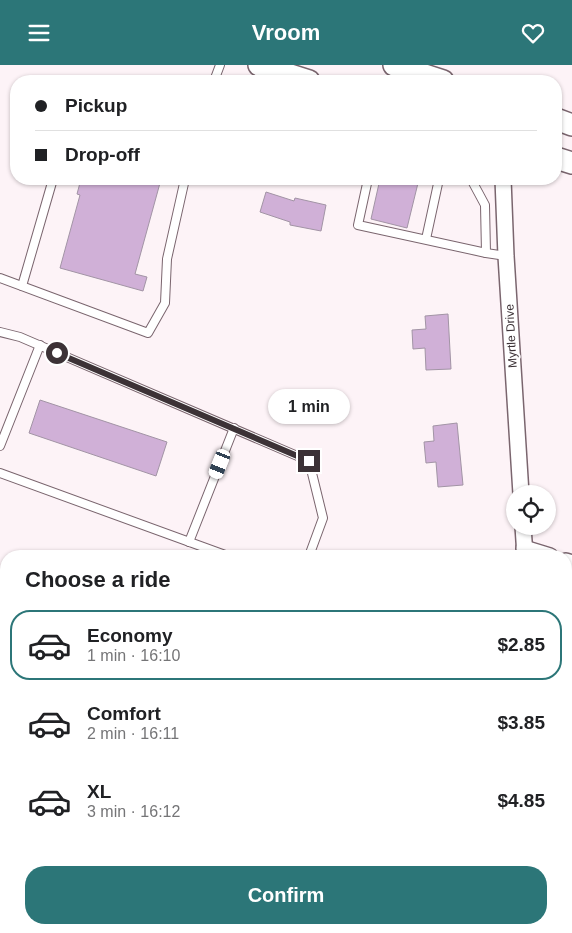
<!DOCTYPE html>
<meta charset="utf-8">
<style>
body{margin:0;font-family:Arial,sans-serif;background:#f2f2f2;color:#202124;height:100vh;display:flex;flex-direction:column;font-size:19px;white-space:nowrap}
*{box-sizing:border-box;margin:0}
p{font-size:16px;color:#757577}
.icon{flex:none;width:28px;height:28px;fill:none;stroke:currentColor;stroke-width:2;stroke-linecap:round;stroke-linejoin:round}
.map{position:relative;flex:1;overflow:hidden}
.drawer{position:absolute;left:0px;top:485px;width:572px;height:384px;display:flex;flex-direction:column;background:#fff;border-radius:20px 20px 0 0;box-shadow:0 1px 4px #0004}
.drawer>*{flex:none}
.guide{position:absolute;left:10px;top:10px;width:552px;height:110px;border-radius:20px;box-shadow:0 1px 4px #0004;display:grid;align-content:center;height:110px;padding:0 25px;background:#fff}
.tools{position:absolute;left:506px;top:420px;display:grid;gap:10px}
.tools a{display:grid;place-items:center;width:50px;height:50px;border-radius:50%;background:#fff;box-shadow:0 1px 4px #0004;font-size:25px}
.end{position:absolute;width:22px;height:22px;margin:-11px;border:6px solid #3c3236;background:#fff;box-shadow:0 0 0 2px #fff}
.from{border-radius:50%}
.bubble{position:absolute;height:35px;border-radius:18px;background:#fff;box-shadow:0 1px 4px #0004;font-size:16px;font-weight:800;line-height:35px;text-align:center}
.car{position:absolute;width:15px;height:30px;margin:-15px -8px;border-radius:6px;box-shadow:0 0 4px 1px #0007;background:linear-gradient(#fff 24%,#345 0 40%,#fff 0 76%,#345 0 86%,#fff 0)}
.guide b{display:flex;align-items:center;gap:18px;height:48px;font-size:19px}
.guide b+b{border-top:1px solid #e0e0e0}
.guide i{width:12px;height:12px;background:#202124}
ul{padding:0;list-style:none}
li{display:flex;align-items:center;gap:15px;height:70px;margin:0 10px 8px;padding:0 15px;border:2px solid transparent;border-radius:20px}
li div{flex:1}
li b{display:block;font-size:19px}
li em{font-style:normal;font-weight:800}
li.current{border-color:#2c7678}
li>.icon{width:45px;height:45px;stroke-width:1.5}
h2{padding:0 25px;font-size:22px;line-height:60px}
.primary-button{display:flex;gap:10px;margin-top:auto;padding:10px 25px}
.primary-button a{flex:1;height:58px;border-radius:20px;background:#2c7678;color:#fff;font-size:20px;font-weight:800;line-height:58px;text-align:center}
header{display:flex;justify-content:space-between;align-items:center;height:65px;padding:0 25px;background:#2c7678;color:#fff;font-size:22px;font-weight:800}
.map>svg:first-child{display:block}
</style>
<header><svg class="icon" aria-label="menu" viewBox="0 0 24 24"><path d="M4 6h16M4 12h16M4 18h16"/></svg>Vroom<svg class="icon" aria-label="heart" viewBox="0 0 24 24"><path d="M12 20l-8-8c-3-5 5-10 8-4 3-6 11-1 8 4z"/></svg></header>
<div class="map">
<svg width="572" height="868" viewBox="0 0 572 868">
<rect width="100%" height="100%" fill="#fdf3f7"/>
<g fill="#d0b0d7" stroke="#a294a5">
<path d="M81,114H145L160,118L135,209L147,212L143,226L60,203L80,130L77,129Z"/>
<path d="M380,114H419L407,163L371,154Z"/>
<path d="M266,127L294,136L295,133L326,140L321,166L290,160V157L260,147Z"/>
<path d="M448,249L451,304L426,305L425,283L413,284L412,265L426,264L425,251Z"/>
<path d="M40,335L167,377L156,411L29,368Z"/>
<path d="M457,358L463,420L438,422L436,397L426,398L424,377L434,376L433,361Z"/>
</g>
<g fill="none" stroke-linecap="round" stroke-linejoin="round">
<g stroke="#7a656e" stroke-width="10">
<g id="lane">
<path d="M214,16L220,0"/>
<path d="M368,114L358,160L486,188"/>
<path d="M471,114L485,140L486,188L506,191"/>
<path d="M426,174L439,114"/>
<path d="M0,213L148,268L165,238L167,194L185,114"/>
<path d="M22,221L53,114"/>
<path d="M0,267L20,272L309,396L323,453L309,491"/>
<path d="M0,381L40,280"/>
<path d="M0,408L228,491"/>
<path d="M189,477L234,363"/>
<path d="M0,581L6,583"/>
<path d="M0,815H6"/>
</g>
</g>
<g stroke="#7a656e" stroke-width="18">
<g id="street">
<path d="M503,114L506,191L521,429"/>
<path d="M523,461L525,491"/>
<path d="M524,483L550,491"/>
<path d="M566,496L572,498"/>
</g>
</g>
<g stroke="#7a656e" stroke-width="24">
<g id="secondary">
<path d="M259,0L309,16"/>
<path d="M394,0L443,16"/>
<path d="M556,54L572,60"/>
<path d="M556,93L572,98"/>
</g>
</g>
<use href="#lane" stroke="#fff" stroke-width="8"/>
<use href="#street" stroke="#fff" stroke-width="15"/>
<use href="#secondary" stroke="#fff" stroke-width="21"/>
</g>
<g fill="none" stroke-linecap="round" stroke-linejoin="round">
<path stroke="#3c3236" stroke-width="6" d="M57,288L309,396"/>
</g>
<g text-anchor="middle" stroke-width="4" stroke-linejoin="round" paint-order="stroke">
<g font-size="12" fill="#3c3236" stroke="#fff">
<text transform="translate(511 271) rotate(-93)" y="4">Myrtle Drive</text>
</g>
</g>
</svg>
<div class="tools">
<a><svg class="icon" aria-label="locate" viewBox="0 0 24 24"><circle cx="12" cy="12" r="6"/><path d="M12 2v4M12 18v4M2 12h4M18 12h4"/></svg></a>
</div>
<i class="end from" style="left:57px;top:288px"></i>
<i class="end" style="left:309px;top:396px"></i>
<div class="bubble" style="left:268px;top:324px;width:82px">1 min</div>
<i class="car" style="left:220px;top:399px;rotate:202deg"></i>
<div class="guide">
<b><i class="from"></i>Pickup</b>
<b><i></i>Drop-off</b>
</div>
<section class="drawer">
<h2>Choose a ride</h2>
<ul>
<li class="current"><svg class="icon" aria-label="car" viewBox="0 0 24 24"><path d="M5 17H2v-5l4-1 3-4h7l3 4 3 1v5h-3M9 17h6M6 11h13"/><circle cx="7" cy="17" r="2"/><circle cx="17" cy="17" r="2"/></svg><div><b>Economy</b><p>1 min · 16:10</p></div><em>$2.85</em></li>
<li><svg class="icon" aria-label="car" viewBox="0 0 24 24"><path d="M5 17H2v-5l4-1 3-4h7l3 4 3 1v5h-3M9 17h6M6 11h13"/><circle cx="7" cy="17" r="2"/><circle cx="17" cy="17" r="2"/></svg><div><b>Comfort</b><p>2 min · 16:11</p></div><em>$3.85</em></li>
<li><svg class="icon" aria-label="car" viewBox="0 0 24 24"><path d="M5 17H2v-5l4-1 3-4h7l3 4 3 1v5h-3M9 17h6M6 11h13"/><circle cx="7" cy="17" r="2"/><circle cx="17" cy="17" r="2"/></svg><div><b>XL</b><p>3 min · 16:12</p></div><em>$4.85</em></li>
</ul>
<div class="primary-button"><a>Confirm</a></div>
</section>
</div>
